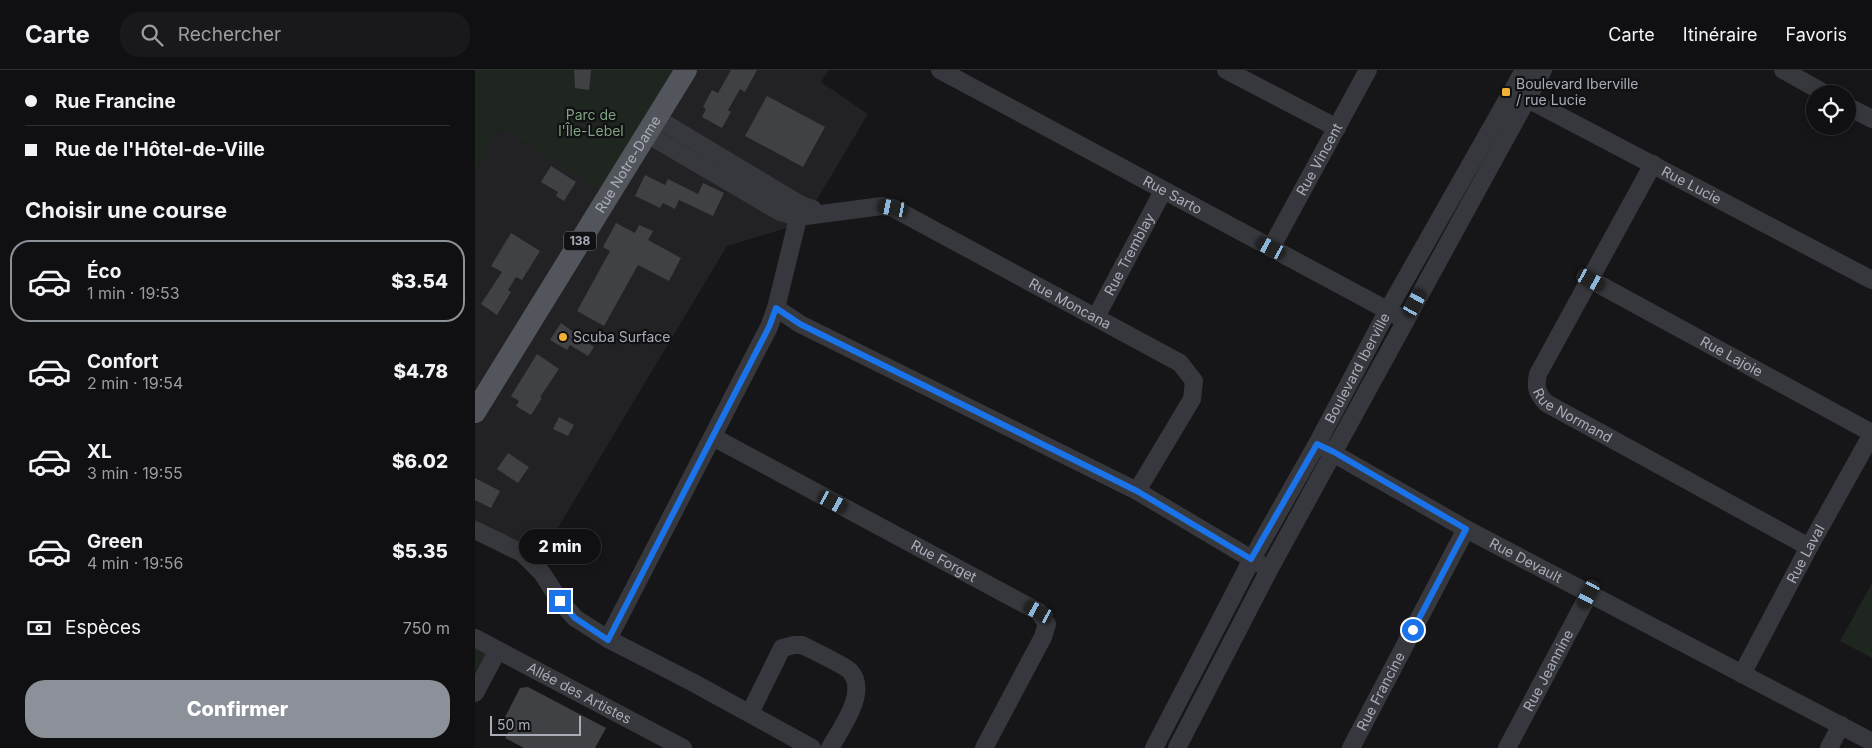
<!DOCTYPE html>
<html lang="fr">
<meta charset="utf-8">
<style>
body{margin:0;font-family:Inter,sans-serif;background:#19191b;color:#f1f3f6;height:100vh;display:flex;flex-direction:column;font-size:19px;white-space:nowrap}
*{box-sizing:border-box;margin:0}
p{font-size:16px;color:#9c9d9f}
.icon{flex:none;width:28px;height:28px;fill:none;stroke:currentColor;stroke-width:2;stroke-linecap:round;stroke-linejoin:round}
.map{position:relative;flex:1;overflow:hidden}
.drawer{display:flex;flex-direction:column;background:#101012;width:475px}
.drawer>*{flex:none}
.guide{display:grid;align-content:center;height:110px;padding:0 25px;background:#101012}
.fabs{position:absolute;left:1331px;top:15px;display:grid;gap:10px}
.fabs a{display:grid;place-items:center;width:50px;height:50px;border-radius:50%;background:#101012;box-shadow:0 2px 12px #0003,0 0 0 1px #303032;font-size:25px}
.scale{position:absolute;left:15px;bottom:12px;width:91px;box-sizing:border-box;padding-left:5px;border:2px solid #a8adb8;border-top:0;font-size:14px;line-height:18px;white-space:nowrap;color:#a8adb8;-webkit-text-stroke:4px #111113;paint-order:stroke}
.end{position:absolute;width:22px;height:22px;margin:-11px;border:6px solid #1a73e8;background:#fff;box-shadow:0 0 0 2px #fff}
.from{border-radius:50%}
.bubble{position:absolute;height:35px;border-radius:18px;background:#101012;box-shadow:0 2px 12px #0003,0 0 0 1px #303032;font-size:16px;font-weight:800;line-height:35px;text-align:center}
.car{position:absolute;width:15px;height:30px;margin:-15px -8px;border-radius:6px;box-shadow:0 0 4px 1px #0007;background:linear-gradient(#222 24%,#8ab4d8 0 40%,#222 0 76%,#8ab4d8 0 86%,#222 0)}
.guide b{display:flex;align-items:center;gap:18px;height:48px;font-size:19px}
.guide b+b{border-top:1px solid #303032}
.guide i{width:12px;height:12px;background:#f1f3f6}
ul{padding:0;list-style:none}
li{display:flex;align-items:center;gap:15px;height:82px;margin:0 10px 8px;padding:0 15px;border:2px solid transparent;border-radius:20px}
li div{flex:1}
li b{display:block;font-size:19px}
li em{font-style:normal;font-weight:800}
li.current{border-color:#8c9099}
li>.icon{width:45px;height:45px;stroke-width:1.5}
h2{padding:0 25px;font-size:22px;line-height:60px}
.pay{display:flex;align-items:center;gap:12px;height:55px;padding:0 25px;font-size:19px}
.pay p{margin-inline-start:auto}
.button{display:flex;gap:10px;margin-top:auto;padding:10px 25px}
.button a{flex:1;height:58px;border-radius:20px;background:#8c9099;color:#fff;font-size:20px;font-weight:800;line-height:58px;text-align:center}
header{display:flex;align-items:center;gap:30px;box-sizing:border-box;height:70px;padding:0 25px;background:#101012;border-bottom:1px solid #303032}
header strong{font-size:24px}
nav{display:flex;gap:28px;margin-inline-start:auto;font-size:18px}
.search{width:350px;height:45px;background:#19191b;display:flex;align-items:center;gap:12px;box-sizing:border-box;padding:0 18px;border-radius:20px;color:#9c9d9f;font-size:19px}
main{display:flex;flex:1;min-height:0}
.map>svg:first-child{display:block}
</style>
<header>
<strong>Carte</strong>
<div class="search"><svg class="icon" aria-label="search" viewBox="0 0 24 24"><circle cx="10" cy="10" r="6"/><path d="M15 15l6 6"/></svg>Rechercher</div>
<nav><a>Carte</a><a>Itinéraire</a><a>Favoris</a></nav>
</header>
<main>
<section class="drawer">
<div class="guide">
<b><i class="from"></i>Rue Francine</b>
<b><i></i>Rue de l'Hôtel-de-Ville</b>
</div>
<h2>Choisir une course</h2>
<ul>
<li class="current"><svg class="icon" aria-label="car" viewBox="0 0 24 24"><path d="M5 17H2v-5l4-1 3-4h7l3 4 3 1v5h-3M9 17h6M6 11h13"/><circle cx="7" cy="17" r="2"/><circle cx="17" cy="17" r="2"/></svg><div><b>Éco</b><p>1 min · 19:53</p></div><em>$3.54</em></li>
<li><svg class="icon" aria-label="car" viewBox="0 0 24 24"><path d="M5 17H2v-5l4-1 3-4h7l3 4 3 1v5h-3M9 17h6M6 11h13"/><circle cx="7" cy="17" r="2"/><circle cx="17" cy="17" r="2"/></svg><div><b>Confort</b><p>2 min · 19:54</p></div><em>$4.78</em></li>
<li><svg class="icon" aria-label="car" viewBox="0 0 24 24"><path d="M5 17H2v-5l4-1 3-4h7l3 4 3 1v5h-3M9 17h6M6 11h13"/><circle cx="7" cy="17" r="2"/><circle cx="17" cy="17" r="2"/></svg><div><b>XL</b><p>3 min · 19:55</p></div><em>$6.02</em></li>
<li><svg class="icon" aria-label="car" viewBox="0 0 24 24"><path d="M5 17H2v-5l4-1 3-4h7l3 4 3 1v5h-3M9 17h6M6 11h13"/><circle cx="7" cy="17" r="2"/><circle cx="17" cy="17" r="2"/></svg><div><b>Green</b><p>4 min · 19:56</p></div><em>$5.35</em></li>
</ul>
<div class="pay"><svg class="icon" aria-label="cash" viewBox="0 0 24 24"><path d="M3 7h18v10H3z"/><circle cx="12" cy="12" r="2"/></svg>Espèces<p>750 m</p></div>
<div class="button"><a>Confirmer</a></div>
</section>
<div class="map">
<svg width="1397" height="678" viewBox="0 0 1397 678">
<rect width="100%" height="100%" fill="#161618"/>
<path fill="#222225" d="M205,0H354L346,12L393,44L328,153L252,176L66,486L0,462V101L24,57L132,123Z"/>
<g fill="#1e261f">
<path d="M0,0H207L132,124L24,57L0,101Z"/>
<path d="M1397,513V588L1365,571Z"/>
<path d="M0,577L12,583L0,605Z"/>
</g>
<g fill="#404145">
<path d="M99,0H116L114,20L100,18Z"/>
<path d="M256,0H282L270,22L265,19L253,40L256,42L247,58L227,47L231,39L228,37L237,20L243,23Z"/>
<path d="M292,26L350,57L328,97L270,66Z"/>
<path d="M76,96L101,112L89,131L81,126L83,122L66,112Z"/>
<path d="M170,105L190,115L193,109L223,124L228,113L249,123L238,146L204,130L200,139L188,133L185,138L160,126Z"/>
<path d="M141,153L160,163L164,155L178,161L173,170L206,188L194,211L163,195L129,256L102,241L135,181L128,177Z"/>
<path d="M36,163L65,181L47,210L41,207L33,220L36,222L22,245L6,234L27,202L16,196Z"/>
<path d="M86,253L119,277L113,286L95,275L92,280L75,270Z"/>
<path d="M62,284L84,299L65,327L67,328L56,345L41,336L44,331L36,326Z"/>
<path d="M84,347L99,355L93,366L78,359Z"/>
<path d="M33,383L54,397L43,413L22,399Z"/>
<path d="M0,408L25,421L16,438L0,430Z"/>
<path d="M53,617L131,658L120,678H49L30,668L36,657L29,649L45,618Z"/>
</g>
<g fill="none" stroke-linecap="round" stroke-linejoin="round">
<g stroke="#37383d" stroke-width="18">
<path id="s1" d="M465,0L923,246"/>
<path d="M751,0L862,58"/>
<path d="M1308,0L1351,24"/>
<path id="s2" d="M1043,24L1397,210"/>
<path d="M1372,36L1397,49"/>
<path d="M181,48L326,135L338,139"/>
<path id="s3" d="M172,64L305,142L323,147L407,136L418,138L705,293L719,311L717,329L662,421"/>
<path id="s4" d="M1178,94L1063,304C1060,317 1062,323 1071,333L1334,477"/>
<path id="s5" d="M796,178L893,0"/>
<path id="s6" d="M1116,210L1397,363"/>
<path d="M301,238L325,254L662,421L785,494"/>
<path id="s7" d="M621,247L688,121"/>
<path id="s8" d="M238,367L564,542L572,554L568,567L509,678"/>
<path id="s9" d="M849,378L991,459L1397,672"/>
<path d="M0,460L47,483L67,503L85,531L100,548L133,569L217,612L337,678"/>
<path id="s10" d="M0,568L208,678"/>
<path d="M133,569L294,257L301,238L326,136"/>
<path id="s11" d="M1267,604L1334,477L1397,364"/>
<path d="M0,623L23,580"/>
<path d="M275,643L307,578L319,575H327C337,580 369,595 375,601C394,622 366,658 355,678"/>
<path id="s12" d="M679,678L777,489L842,374L913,240L1049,0"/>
<path d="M702,678L794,500L1068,0"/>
<path id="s13" d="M876,678L991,459"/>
<path id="s14" d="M1032,678L1114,524"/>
<path d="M1354,678L1366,655"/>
</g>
<path stroke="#53555c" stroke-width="22" id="s15" d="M0,342L211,0"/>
</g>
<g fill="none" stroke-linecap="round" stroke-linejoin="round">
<path stroke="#1a73e8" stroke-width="6" d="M85,531L100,548L133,570L294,257L301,238L325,254L662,421L776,489L842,374L859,382L991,459L938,560"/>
</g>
<g fill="#f2b134" stroke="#111113" stroke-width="2">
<rect x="1026" y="17" width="10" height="10" rx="2.5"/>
<circle cx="88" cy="267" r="5"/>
</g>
<g text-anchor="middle" stroke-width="4.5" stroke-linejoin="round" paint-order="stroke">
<rect fill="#111113" stroke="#7b7e86" stroke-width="1" x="89" y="161.5" width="32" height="19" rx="4"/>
<g font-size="12" font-weight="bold" fill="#a8adb8">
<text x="105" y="175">138</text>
</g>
<g font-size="14" fill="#a8adb8" stroke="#111113" text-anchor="start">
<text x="1041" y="19">Boulevard Iberville<tspan x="1041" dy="16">/ rue Lucie</tspan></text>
<text x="98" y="272">Scuba Surface</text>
</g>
<g font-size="14" fill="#7fa381" stroke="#111113">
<text x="116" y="50">Parc de<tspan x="116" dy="16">l'Île-Lebel</tspan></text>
</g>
<g font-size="14" fill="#a8adb8" stroke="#111113">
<text dy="5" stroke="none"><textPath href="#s5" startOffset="101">Rue Vincent</textPath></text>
<text dy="5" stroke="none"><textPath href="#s15" startOffset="291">Rue Notre-Dame</textPath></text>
<text dy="5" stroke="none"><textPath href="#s2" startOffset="196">Rue Lucie</textPath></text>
<text dy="5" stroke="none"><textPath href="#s1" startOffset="264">Rue Sarto</textPath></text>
<text dy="5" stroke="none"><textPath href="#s7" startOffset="71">Rue Tremblay</textPath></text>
<text dy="5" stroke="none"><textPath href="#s3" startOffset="470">Rue Moncana</textPath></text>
<text dy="5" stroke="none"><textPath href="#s6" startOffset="160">Rue Lajoie</textPath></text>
<text dy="5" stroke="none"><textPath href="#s12" startOffset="431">Boulevard Iberville</textPath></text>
<text dy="5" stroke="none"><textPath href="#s4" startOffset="300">Rue Normand</textPath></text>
<text dy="5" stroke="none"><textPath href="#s11" startOffset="136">Rue Laval</textPath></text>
<text dy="5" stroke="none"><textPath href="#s8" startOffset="262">Rue Forget</textPath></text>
<text dy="5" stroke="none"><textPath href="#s9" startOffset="231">Rue Devault</textPath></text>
<text dy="5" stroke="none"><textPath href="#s14" startOffset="88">Rue Jeannine</textPath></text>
<text dy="5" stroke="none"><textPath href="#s13" startOffset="64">Rue Francine</textPath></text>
<text dy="5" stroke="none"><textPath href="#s10" startOffset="118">Allée des Artistes</textPath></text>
</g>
</g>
</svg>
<div class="fabs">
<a><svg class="icon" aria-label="locate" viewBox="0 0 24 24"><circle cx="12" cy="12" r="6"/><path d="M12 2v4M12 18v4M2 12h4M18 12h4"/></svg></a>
</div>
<div class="scale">50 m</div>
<i class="end from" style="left:938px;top:560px"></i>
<i class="end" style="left:85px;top:531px"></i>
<div class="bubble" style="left:44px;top:459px;width:82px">2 min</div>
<i class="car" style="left:418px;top:138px;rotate:281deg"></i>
<i class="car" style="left:796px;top:178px;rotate:298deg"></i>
<i class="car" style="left:1116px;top:210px;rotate:119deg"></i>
<i class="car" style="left:940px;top:233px;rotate:29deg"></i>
<i class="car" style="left:358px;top:432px;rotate:118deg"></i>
<i class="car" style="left:1114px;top:524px;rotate:208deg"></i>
<i class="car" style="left:564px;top:542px;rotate:298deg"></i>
</div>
</main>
